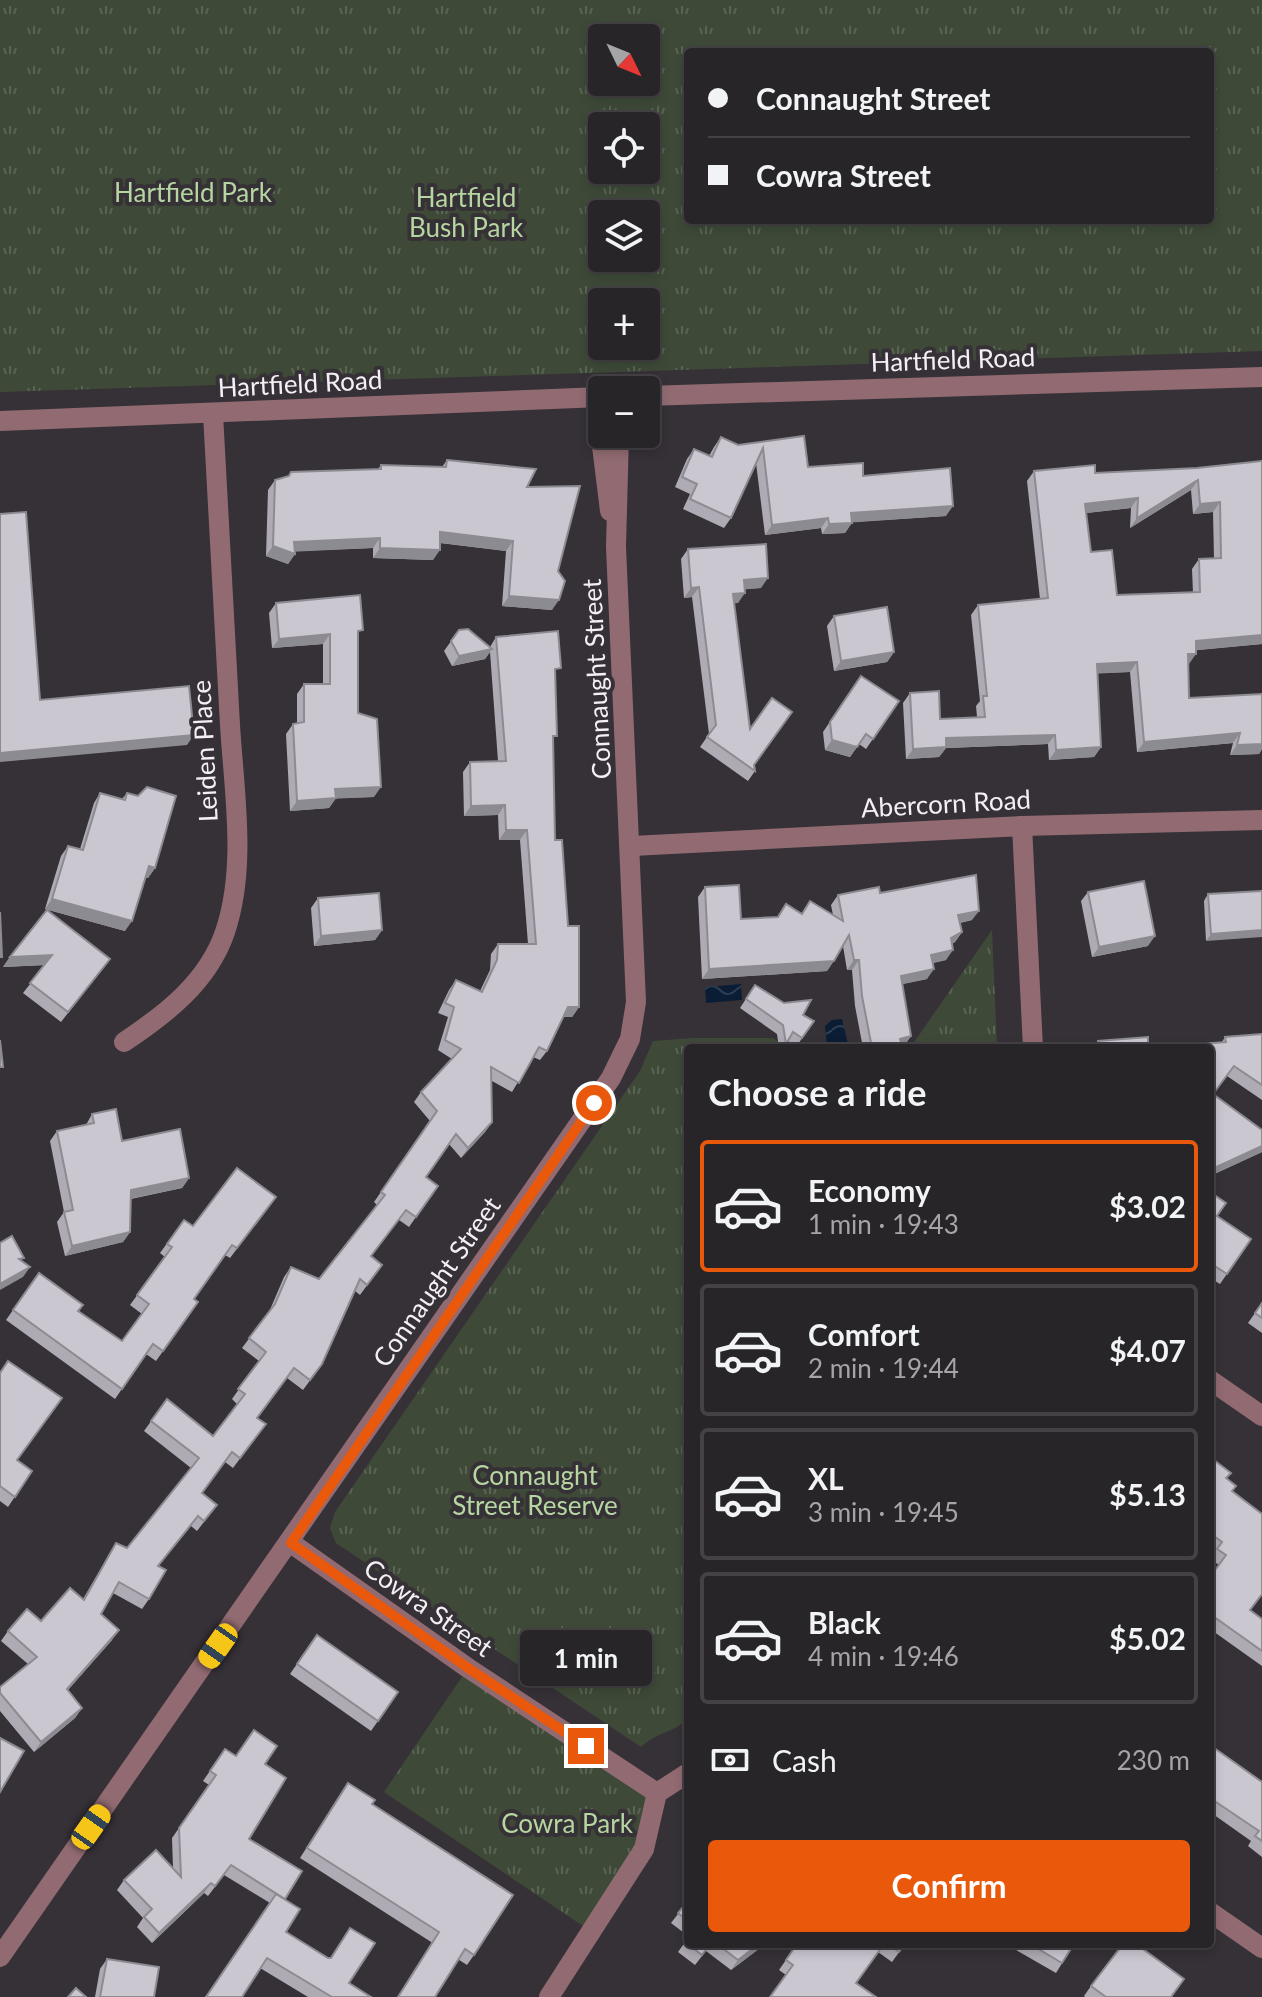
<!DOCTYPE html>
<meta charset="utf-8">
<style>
body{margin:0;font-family:Lato,sans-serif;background:#343135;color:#f1f3f6;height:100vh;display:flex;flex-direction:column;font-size:30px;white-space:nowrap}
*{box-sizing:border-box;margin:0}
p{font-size:26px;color:#a5a5a8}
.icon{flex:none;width:44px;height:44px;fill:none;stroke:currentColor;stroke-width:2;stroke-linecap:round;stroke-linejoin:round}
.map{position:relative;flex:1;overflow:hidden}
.panel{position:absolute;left:684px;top:1044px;width:530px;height:904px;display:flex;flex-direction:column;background:#282529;border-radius:8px;box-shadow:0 4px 12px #0003,0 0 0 2px #444246}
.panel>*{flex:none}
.banner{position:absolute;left:684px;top:48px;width:530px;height:176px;border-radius:8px;box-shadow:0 4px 12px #0003,0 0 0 2px #444246;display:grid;align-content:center;height:176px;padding:0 24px;background:#282529}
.needle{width:52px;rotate:133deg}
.buttons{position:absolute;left:588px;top:24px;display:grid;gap:16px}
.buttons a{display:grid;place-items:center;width:72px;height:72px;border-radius:8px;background:#282529;box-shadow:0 4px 12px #0003,0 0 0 2px #444246;font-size:40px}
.end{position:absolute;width:36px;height:36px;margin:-18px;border:10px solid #ea580c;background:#fff;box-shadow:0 0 0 4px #fff}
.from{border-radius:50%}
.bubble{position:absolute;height:56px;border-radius:8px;background:#282529;box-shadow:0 4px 12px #0003,0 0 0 2px #444246;font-size:26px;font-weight:700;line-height:56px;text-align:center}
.car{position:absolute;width:24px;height:48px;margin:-24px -12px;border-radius:10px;box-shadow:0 0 6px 2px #0007;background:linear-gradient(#f5c518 24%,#345 0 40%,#f5c518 0 76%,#345 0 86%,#f5c518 0)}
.banner b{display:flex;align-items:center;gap:28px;height:76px;font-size:30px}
.banner b+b{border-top:2px solid #444246}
.banner i{width:20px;height:20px;background:#f1f3f6}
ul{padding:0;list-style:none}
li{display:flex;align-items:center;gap:24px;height:132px;margin:0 16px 12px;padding:0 8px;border:4px solid #444246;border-radius:8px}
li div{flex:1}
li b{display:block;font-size:30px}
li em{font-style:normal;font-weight:700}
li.selected{border-color:#ea580c}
li>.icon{width:72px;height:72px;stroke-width:1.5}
h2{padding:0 24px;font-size:36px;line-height:96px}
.pay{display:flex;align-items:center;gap:20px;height:88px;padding:0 24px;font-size:30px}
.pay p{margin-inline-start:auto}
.primary-button{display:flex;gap:16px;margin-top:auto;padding:16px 24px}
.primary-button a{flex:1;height:92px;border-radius:8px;background:#ea580c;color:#fff;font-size:32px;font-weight:700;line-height:92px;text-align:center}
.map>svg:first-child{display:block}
</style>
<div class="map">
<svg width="1262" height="1997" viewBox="0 0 1262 1997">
<defs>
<pattern id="park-tufts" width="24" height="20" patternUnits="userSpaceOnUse" patternTransform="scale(2)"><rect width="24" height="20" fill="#3e4a37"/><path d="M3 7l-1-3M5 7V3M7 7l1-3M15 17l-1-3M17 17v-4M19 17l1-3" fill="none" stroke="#5a6455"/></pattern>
<pattern id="water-waves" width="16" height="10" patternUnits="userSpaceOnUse" patternTransform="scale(2)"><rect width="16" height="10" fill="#0a1d34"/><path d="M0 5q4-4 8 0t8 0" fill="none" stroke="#2e3e52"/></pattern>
</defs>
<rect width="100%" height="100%" fill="#363137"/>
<g fill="url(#park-tufts)" fill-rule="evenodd">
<path d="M0,0H1262V351L0,392ZM602,38H646V82H602ZM688,52H1210V220H688ZM602,126H646V170H602ZM602,214H646V258H602ZM602,302H646V346H602Z"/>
<path d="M992,930L997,1048H910Z"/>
<path d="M694,1038H773L788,1048H688V1719C674,1732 655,1733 641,1747L336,1543L330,1528L335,1512L640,1071L653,1041Z"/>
<path d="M468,1668L657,1793L644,1849L589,1930L384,1792Z"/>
</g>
<g fill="url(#water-waves)">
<path d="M741,984L742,1000L706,1003L705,987Z"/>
<path d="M842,1019L849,1048H827L825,1026L832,1020Z"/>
</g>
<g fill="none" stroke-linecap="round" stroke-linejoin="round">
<g stroke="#926b72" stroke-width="20">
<path d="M646,396L1262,377"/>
<path d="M596,397L610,511"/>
<path d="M0,421L602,397"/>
<path d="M1022,826L1033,1048"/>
<path d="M632,846L1022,826L1262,820"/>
<path d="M124,1042C166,1014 208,982 225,932C247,867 234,792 230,725C224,622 219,518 213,414"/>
<path d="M1210,1380L1262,1416"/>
<path d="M291,1543L468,1668L657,1793"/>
<path d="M1210,1912L1262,1948"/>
<path d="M0,1957L611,1078L630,1039L636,1002L616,547L619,434"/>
<path d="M549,1997L644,1849L657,1793L688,1773"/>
</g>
</g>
<g fill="#aeabb4" fill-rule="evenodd">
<path d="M804,436L808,467L863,476L946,516L852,522L845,533L822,534L821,528L765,535L756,463L731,518L724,528L683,509L690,494L675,487L687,459L694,449L709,456L714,447L721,437L738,445Z"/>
<path d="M447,460L527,487L558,571L552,610L502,606L506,551L440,543L433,560L373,558V548L295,551V554L288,564L266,556L268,490L275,480L288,477L291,472L378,469L381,465L442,467Z"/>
<path d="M1262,461V644L1196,650L1188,664L1189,698L1262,694V749L1259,754L1230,755L1233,743L1137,752L1130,672L1097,673L1101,747L1094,757L1049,760L1048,744L946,748L939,757L906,759L903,703L910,693L940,719L977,717L976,706L980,701L971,615L978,605L1040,599L1027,481L1034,471L1095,473L1197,468ZM1191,490L1193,514L1213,512L1214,558L1199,559L1192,569L1193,593L1117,595L1091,552L1086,513L1131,508L1130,528Z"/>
<path d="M688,549L761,588L745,589L738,603H734L755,771L748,781L700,747L709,734L692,597L684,598L681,559Z"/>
<path d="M276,603L358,637V713L374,797L336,798L329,808L290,811L286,734L293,724L297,723V694L304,684H323V644L272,648L269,613Z"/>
<path d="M834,616L894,652L887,662L834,671L827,626Z"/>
<path d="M459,630L490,647L496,637L555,677L553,743L555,840L579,1007L572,1017H563L547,1051L540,1060L533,1057L512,1092L492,1081V1122L485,1132L461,1158L449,1144L426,1177L438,1186L409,1227L399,1220L371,1256L382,1265L360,1295L355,1291L322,1364L303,1390L287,1378L257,1418L266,1424L233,1468L225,1462L202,1493L217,1505L197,1531L191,1526L158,1566L149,1599L142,1609L113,1593L101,1614L112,1640L68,1690L82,1708L75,1718L34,1752L0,1711V1687L28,1664L1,1641L8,1631L41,1621L83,1599L116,1543L127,1548L191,1468L144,1431L167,1399L213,1436L237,1404L232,1399L259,1361L242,1348L269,1312L284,1277L291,1267L319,1279L377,1205L374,1202L430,1121L414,1102L421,1092L452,1059L438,1050L448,1017L438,1013L449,990L456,980L480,991L490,970L491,954L498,944H528L520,840H499L498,815L464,816L463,772L470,762L498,761L490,652L485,659L452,666L444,651Z"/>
<path d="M861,676L899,701L866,749L859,744L850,757L825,750L823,732Z"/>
<path d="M100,793L122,799L127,793L155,868L148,878L145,877L125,931L45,909L61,856L68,846L80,849L94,803Z"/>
<path d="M705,887L741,919L777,917L786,904L801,913L833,915L831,905L838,895L880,893L972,920L960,923L962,932L955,942L952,944L946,960L933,963L927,979L902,984L911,1036L904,1046L902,1047V1048H863L855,1006L852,970H847L843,946L827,971L702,979L698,897Z"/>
<path d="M1262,891L1206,941L1204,901L1208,894Z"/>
<path d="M1088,892L1148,946L1092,957L1081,901Z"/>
<path d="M318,898L382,930L375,940L314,946L311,908Z"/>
<path d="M10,957L110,959L61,1022L23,993L45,965L3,967Z"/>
<path d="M755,985L814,1021L796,1047L788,1041L783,1048H779L777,1034L740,1008Z"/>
<path d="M1262,1034V1100L1227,1076L1213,1094L1262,1152L1210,1176V1048H1093L1098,1041L1148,1048L1222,1042L1225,1037Z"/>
<path d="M92,1114L122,1141L189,1178L182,1188L131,1199L130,1232L123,1242L65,1256L57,1222L64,1212L50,1141L57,1131L86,1125Z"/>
<path d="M1210,1192L1217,1216L1251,1239L1220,1284L1210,1278Z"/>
<path d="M276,1197L230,1258L225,1255L194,1299L198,1302L156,1361L146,1354L115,1399L6,1320L39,1273L78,1311L122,1341L142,1314L130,1305L165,1257L160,1253L184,1220L193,1226Z"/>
<path d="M1262,1303V1333L1248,1323Z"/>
<path d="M0,1373L17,1460L32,1471L8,1507L0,1501Z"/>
<path d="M1210,1457L1227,1478L1232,1491L1251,1611L1262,1619V1666L1210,1629V1577L1219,1565L1210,1559L1215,1552L1210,1549Z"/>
<path d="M317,1635L398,1692L371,1731L290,1674Z"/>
<path d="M1210,1745L1262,1782V1857L1248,1846L1251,1841L1210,1812Z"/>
<path d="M225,1749L236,1756L265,1764L249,1839L302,1871L285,1900L286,1932L328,1958H331L350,1928L349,1983L371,1997H308L260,1968L270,1903L224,1875L208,1896L204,1893L152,1943L137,1927L143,1918L117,1890L124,1880L173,1868L172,1838L209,1785L203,1781Z"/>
<path d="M341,1793L372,1804L474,1955L467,1965L300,1858Z"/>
<path d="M688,1901V1936L671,1923Z"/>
<path d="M688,1938V1944H762L760,1948L731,1970L706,1951L695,1965L678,1952Z"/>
<path d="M797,1944H905L892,1962L878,1952L856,1983L786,1975L779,1970Z"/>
<path d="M1013,1944H1074L1056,1973L1011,1947Z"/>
<path d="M107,1959L154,1997H95L100,1969Z"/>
<path d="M1091,1986L1171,1997H1085L1084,1996Z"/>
</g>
<g fill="#8d8b92">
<path d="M1198,480L1191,490L1130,528L1137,518Z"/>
<path d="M1138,498L1131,508L1078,514L1085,504Z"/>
<path d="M1220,502L1213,512L1193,514L1200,504Z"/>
<path d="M953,506L946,516L844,523L851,513Z"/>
<path d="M828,518L821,528L765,535L772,525Z"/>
<path d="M852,523L845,533L822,534L829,524Z"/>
<path d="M440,532L513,541L506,551L433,542Z"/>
<path d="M380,538L373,548L288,552L295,554L288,564L266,556L273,546L294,542Z"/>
<path d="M380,548L440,550L433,560L373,558Z"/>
<path d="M768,578L761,588L737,590L744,580Z"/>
<path d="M699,587L692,597L684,598L691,588Z"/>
<path d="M745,593L738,603L726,604L733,594Z"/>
<path d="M509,596L559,600L552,610L502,606Z"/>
<path d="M330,634L323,644L272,648L279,639Z"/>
<path d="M1262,635V644L1189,651L1196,641Z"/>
<path d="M492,649L485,659L452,666L459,656Z"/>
<path d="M894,652L887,662L834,671L841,661Z"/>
<path d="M1188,654H1196L1189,664H1181Z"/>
<path d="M1137,662L1130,672L1090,674L1097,664Z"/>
<path d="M1240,733L1233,743L1137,752L1144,742Z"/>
<path d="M194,735L187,745L0,762V753Z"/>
<path d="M1055,735L1048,744L946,748L939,757L906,759L913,749L946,738Z"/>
<path d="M832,740L857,747L850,757L825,750Z"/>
<path d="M1262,744V749L1259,754L1230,755L1237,745Z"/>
<path d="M1101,747L1094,757L1049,760L1056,750Z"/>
<path d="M381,787L374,797L328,799L335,789Z"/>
<path d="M336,798L329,808L290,811L297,801Z"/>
<path d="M505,805L498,815L464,816L471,806Z"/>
<path d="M506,830H527L520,840H499Z"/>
<path d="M149,866L155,868L148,878L142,876Z"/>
<path d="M52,899L132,921L125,931L45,909Z"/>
<path d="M979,911L972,920L951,925L958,915Z"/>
<path d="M382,930L375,940L314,946L321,936Z"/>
<path d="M1262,930V937L1206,941L1211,934Z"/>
<path d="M962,932L955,942L944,948L951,938Z"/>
<path d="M1155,936L1148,946L1092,957L1099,947Z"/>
<path d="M953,950L946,960L924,965L931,955Z"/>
<path d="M52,955L45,965L3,967L10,957Z"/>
<path d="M854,960H859L852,970H847Z"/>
<path d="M834,961L827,971L702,979L709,969Z"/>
<path d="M934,969L927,979L894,986L901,976Z"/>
<path d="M568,1007H579L572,1017H561Z"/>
<path d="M911,1036L904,1046L897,1048L900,1039Z"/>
<path d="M492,1122L485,1132L461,1158L468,1148Z"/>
<path d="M1262,1146V1152L1210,1176V1170Z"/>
<path d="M189,1178L182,1188L124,1200L131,1190Z"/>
<path d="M130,1232L123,1242L65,1256L72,1246Z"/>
<path d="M30,1267L23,1277L0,1290V1284Z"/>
<path d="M119,1630L112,1640L60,1699L67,1689Z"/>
<path d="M82,1708L75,1718L34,1752L41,1742Z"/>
<path d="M211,1883L204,1893L152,1943L159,1933Z"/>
<path d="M759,1944H762L760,1948L731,1970L738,1960Z"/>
</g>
<g fill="#cac7d1" stroke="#8d8b92" stroke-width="2" fill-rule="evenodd">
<path d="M804,436L808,467L863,463V476L950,468L953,506L851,513L852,523L829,524L828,518L772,525L763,448L731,518L690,499L697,484L682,477L694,449L712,457L721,437L738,445Z"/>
<path d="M447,460L536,469L527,487L580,486L558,571L565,581L559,600L509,596L513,541L440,532V550L380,548V538L294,542L295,554L273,546L275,480L289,476L291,472L381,469V465L446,467Z"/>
<path d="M1262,461V635L1196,641V654H1188L1189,698L1262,694V744L1237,745L1240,733L1144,742L1137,662L1097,664L1101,747L1056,750L1055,735L946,738V747L913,749L910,693L939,691L940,719L985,717L983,696H987L978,605L1048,598L1034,471L1095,465V473L1197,468ZM1198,480L1200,504L1220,502L1221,558L1199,559L1200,592L1117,595L1112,550L1091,552L1085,504L1138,498L1137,518Z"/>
<path d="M26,512L40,700L189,686L194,735L0,753V514Z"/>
<path d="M766,544L768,578L744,580L745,593L733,594L750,729L772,698L792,712L754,765L755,771L707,737L716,725L699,587L691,588L688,549Z"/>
<path d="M360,595L363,630L358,631V713L377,719L381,787L335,789L336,798L297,801L293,724L304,722V684H330V634L279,639L276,603Z"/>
<path d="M887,607L894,652L841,661L834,616Z"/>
<path d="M468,629L492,649L459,656L451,641L459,630Z"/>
<path d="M558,631L561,668L555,669L557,736H553L555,840H562L568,926H579V1007H568L547,1051L539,1047L519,1083L491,1067L492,1122L468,1148L456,1134L426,1177L438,1186L416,1217L406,1210L371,1256L382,1265L367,1285L360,1279L322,1364L310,1380L294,1368L257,1418L266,1424L240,1458L232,1452L202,1493L217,1505L204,1521L198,1516L158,1566L166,1570L149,1599L119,1582L101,1614L119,1630L67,1689L82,1708L41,1742L0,1693V1687L37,1657L8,1631L27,1609L41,1621L70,1588L84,1600L116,1543L127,1548L199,1458L151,1421L167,1399L213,1436L245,1394L238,1389L266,1352L249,1338L275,1304L291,1267L319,1279L385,1195L381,1192L437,1111L421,1092L461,1049L445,1040L454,1007L445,1003L456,980L482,992L497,960L498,944H536L527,830H506L505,805L471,806L470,762L506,761L496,637Z"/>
<path d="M861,676L899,701L873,739L866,734L857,747L832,740L830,722Z"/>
<path d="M147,787L176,796L155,868L149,866L132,921L52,899L68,846L83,850L100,793L125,800L127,793L138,796Z"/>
<path d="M976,875L979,911L958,915L962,932L951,938L953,950L931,955L934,969L901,976L911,1036L900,1039L902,1048H872L862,996L859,960H854L849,935L834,961L709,969L705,887L739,885L741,919L778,917L786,904L802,914L810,901L843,921L838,895L879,887L880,893Z"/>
<path d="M1144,881L1155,936L1099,947L1088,892Z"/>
<path d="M1262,891V930L1211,934L1208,894Z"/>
<path d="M379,893L382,930L321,936L318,898Z"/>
<path d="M47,910L110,959L68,1012L30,983L52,955L10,957Z"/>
<path d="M0,912L2,957H0Z"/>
<path d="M755,985L784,1003L811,1000L803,1015L814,1021L802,1038L793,1032L786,1044L783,1025L746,999Z"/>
<path d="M1262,1034V1085L1234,1066L1213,1094L1262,1130V1146L1210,1170V1048H1099L1098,1041L1148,1037V1048L1226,1042L1225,1037Z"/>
<path d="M0,1040L3,1067H0Z"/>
<path d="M116,1109L122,1141L180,1129L189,1178L131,1190L130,1232L72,1246L64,1212L73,1210L57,1131L94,1123L92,1114Z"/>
<path d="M237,1168L276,1197L237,1248L232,1245L194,1299L198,1302L163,1351L153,1344L122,1389L13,1310L39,1273L83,1305L78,1311L122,1341L149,1304L137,1295L172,1247L167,1244L184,1220L193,1226Z"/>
<path d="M1210,1192L1226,1203L1217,1216L1251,1239L1227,1274L1210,1263Z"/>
<path d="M12,1236L24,1258L19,1259L30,1267L0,1284V1243Z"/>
<path d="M1262,1303V1318L1255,1313Z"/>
<path d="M8,1361L62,1398L17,1460L32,1471L15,1497L0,1486V1373Z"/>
<path d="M1210,1457L1231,1473L1226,1478L1236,1486L1232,1491L1262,1514V1594L1250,1610L1262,1619V1651L1210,1614V1577L1226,1555L1217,1549L1222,1542L1210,1533Z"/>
<path d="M317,1635L398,1692L378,1721L297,1664Z"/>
<path d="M254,1730L277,1746L265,1764L286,1778L249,1839L302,1871L285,1899L231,1865L215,1886L211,1883L159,1933L144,1917L152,1909L124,1880L156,1850L181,1877L179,1828L216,1775L210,1771L225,1749L236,1756Z"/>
<path d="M0,1738L24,1751L0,1792Z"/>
<path d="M1210,1745L1262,1782V1841L1255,1836L1259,1831L1210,1798Z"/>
<path d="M348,1783L375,1800L372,1804L513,1895L474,1955L465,1949L435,1997H398L439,1932L307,1848Z"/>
<path d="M276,1894L300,1909L286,1932L328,1958H331L350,1928L375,1943L349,1983L371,1997H332L267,1958L242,1997H206Z"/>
<path d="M688,1901V1921L678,1913Z"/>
<path d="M688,1938V1944H710L702,1955L685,1942Z"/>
<path d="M717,1944H759L738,1960Z"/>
<path d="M797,1944H884L856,1983L876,1997H770L793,1965L786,1960Z"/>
<path d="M887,1944H905L899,1952Z"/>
<path d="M1030,1944H1074L1062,1963Z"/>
<path d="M1123,1944H1136L1184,1979L1171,1997H1106L1091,1986Z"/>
<path d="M107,1959L159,1967L154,1997H100Z"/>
<path d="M76,1988L86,1997H68Z"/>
</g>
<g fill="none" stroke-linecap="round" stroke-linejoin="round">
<path stroke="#ea580c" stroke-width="10" d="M586,1746L468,1668L291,1543L594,1103"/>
</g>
<g text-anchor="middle" stroke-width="8" stroke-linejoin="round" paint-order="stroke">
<g font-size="26" fill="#b5d6a0" stroke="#363137">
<text x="193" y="202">Hartfield Park</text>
<text x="466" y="207">Hartfield<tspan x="466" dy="30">Bush Park</tspan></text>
<text x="535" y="1485">Connaught<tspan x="535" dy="30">Street Reserve</tspan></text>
<text x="567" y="1833">Cowra Park</text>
</g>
<g font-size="26" fill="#f3eff4" stroke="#363137">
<text transform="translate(953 360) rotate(-2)" y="9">Hartfield Road</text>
<text transform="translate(300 384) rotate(-3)" y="9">Hartfield Road</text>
<text transform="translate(597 679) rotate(-93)" y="9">Connaught Street</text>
<text transform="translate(205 751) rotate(-93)" y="9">Leiden Place</text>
<text transform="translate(946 804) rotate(-3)" y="9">Abercorn Road</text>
<text transform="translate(437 1282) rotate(-55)" y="9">Connaught Street</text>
<text transform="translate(428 1608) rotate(35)" y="9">Cowra Street</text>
</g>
</g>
</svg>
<div class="buttons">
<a><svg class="needle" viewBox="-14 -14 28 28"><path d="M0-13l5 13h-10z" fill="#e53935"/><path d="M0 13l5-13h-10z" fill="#a5a5a8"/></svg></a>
<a><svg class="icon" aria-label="locate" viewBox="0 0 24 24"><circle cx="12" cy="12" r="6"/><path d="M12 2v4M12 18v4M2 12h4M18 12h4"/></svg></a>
<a><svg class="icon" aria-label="layers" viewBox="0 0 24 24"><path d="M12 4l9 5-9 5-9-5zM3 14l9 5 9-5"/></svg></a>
<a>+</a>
<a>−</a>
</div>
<i class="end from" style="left:594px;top:1103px"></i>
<i class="end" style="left:586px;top:1746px"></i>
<div class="bubble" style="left:520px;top:1630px;width:132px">1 min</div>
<i class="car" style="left:218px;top:1646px;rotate:215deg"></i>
<i class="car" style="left:91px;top:1827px;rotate:35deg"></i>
<div class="banner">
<b><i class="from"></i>Connaught Street</b>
<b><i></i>Cowra Street</b>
</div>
<section class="panel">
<h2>Choose a ride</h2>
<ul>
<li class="selected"><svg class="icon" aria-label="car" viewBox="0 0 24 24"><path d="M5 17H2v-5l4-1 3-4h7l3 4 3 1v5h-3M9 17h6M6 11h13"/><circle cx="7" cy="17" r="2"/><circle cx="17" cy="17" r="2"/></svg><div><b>Economy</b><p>1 min · 19:43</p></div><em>$3.02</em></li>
<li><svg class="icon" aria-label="car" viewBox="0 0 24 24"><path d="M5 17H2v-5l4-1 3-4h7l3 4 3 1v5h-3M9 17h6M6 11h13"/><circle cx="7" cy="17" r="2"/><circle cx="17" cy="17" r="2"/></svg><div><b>Comfort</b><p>2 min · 19:44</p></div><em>$4.07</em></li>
<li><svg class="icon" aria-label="car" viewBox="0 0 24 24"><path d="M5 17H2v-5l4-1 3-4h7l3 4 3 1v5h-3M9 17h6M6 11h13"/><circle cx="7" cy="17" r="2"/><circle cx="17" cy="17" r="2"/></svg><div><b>XL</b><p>3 min · 19:45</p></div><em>$5.13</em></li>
<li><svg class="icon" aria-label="car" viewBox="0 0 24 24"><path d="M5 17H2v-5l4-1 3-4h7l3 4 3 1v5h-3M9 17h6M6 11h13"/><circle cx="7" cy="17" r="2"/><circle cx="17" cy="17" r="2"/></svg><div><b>Black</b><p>4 min · 19:46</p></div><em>$5.02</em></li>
</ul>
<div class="pay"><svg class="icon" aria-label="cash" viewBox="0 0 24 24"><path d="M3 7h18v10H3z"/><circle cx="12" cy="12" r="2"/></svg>Cash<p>230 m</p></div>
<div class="primary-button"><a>Confirm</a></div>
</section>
</div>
